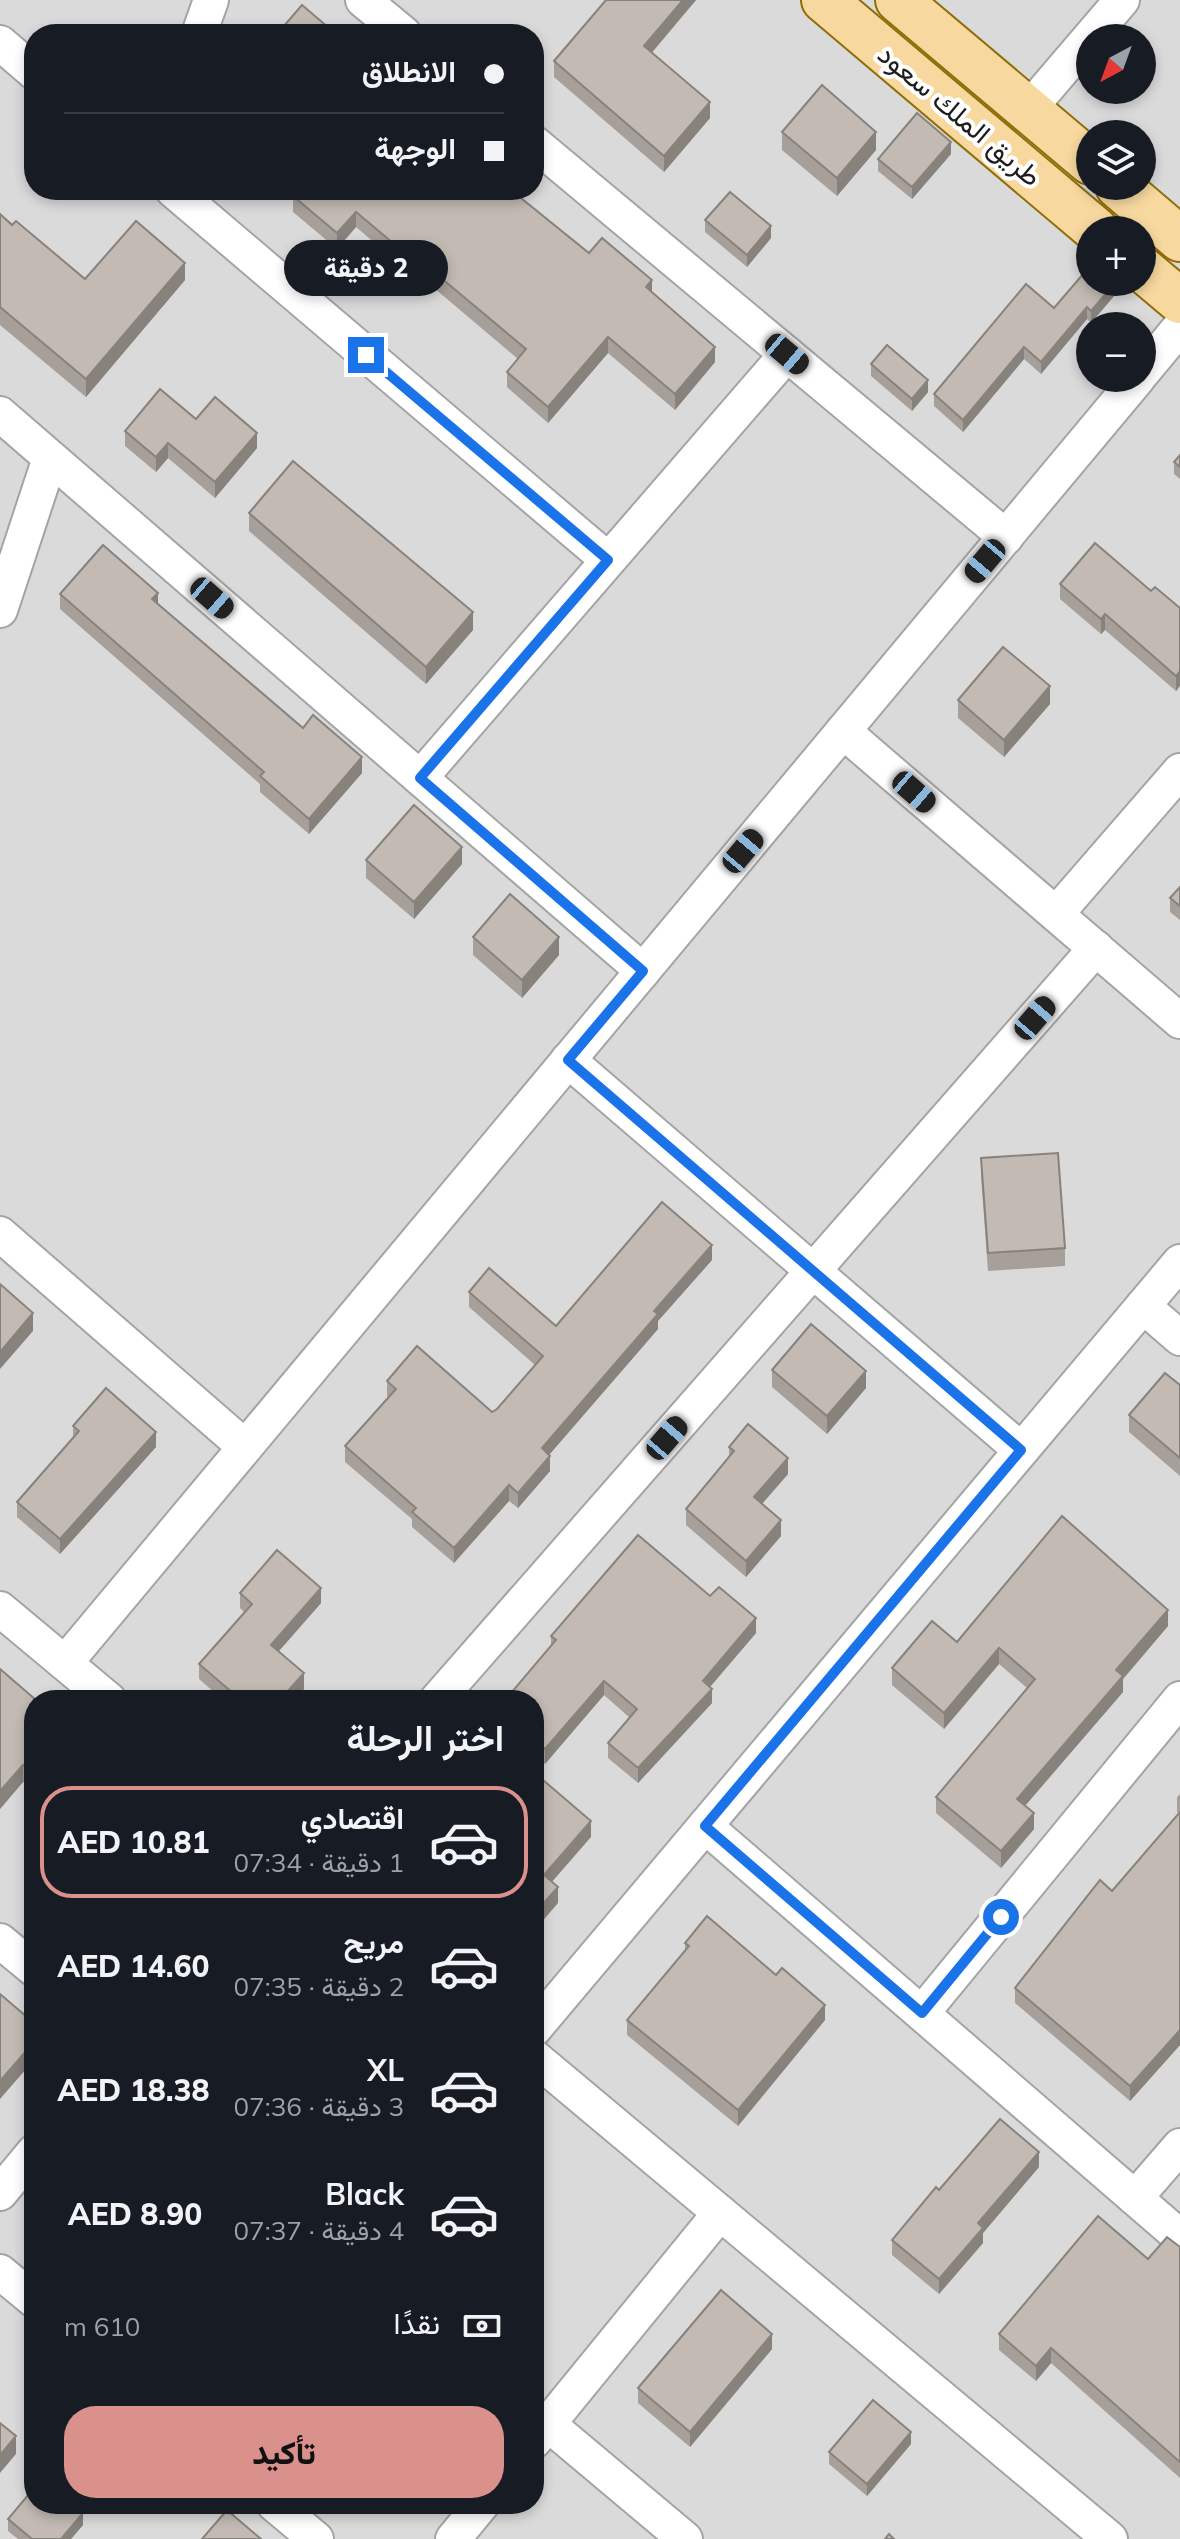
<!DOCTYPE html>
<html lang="ar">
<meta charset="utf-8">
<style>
body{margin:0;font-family:Mulish,Vazirmatn,sans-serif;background:#20242c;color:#f1f3f6;direction:rtl;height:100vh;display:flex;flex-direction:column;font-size:30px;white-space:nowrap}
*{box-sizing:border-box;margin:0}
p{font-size:26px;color:#9ea1a6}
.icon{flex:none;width:44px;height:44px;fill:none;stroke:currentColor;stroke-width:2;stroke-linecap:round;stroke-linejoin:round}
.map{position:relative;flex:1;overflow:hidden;direction:ltr}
.side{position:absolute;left:24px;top:1690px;width:520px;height:824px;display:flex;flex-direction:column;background:#171b24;border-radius:32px;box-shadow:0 4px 12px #0003;direction:rtl}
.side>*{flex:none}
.guide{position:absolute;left:24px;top:24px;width:520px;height:176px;border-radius:32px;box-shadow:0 4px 12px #0003;direction:rtl;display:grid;align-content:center;height:176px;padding:0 40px;background:#171b24}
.needle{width:52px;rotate:221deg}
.buttons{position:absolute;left:1076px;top:24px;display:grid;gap:16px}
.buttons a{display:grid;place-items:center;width:80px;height:80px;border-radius:50%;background:#171b24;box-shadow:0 4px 12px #0003;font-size:40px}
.end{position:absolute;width:36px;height:36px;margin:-18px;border:10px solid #1a73e8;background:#fff;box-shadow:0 0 0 4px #fff}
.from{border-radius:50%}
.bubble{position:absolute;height:56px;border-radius:28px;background:#171b24;box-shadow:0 4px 12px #0003;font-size:26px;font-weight:800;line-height:56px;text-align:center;direction:rtl}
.car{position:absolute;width:24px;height:48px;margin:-24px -12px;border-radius:10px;box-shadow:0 0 6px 2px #0007;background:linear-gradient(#222 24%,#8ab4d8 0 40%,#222 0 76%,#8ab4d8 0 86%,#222 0)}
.guide b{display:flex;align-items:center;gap:28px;height:76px;font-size:30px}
.guide b+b{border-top:2px solid #363941}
.guide i{width:20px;height:20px;background:#f1f3f6}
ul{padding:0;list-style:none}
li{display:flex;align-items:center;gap:24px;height:112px;margin:0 16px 12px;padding:0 24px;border:4px solid transparent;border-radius:32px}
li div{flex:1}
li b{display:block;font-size:30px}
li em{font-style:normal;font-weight:800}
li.active{border-color:#db918b}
li>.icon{width:72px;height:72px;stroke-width:1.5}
h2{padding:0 40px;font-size:36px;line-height:96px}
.pay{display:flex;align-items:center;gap:20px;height:88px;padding:0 40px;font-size:30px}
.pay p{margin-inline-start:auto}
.cta{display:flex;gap:16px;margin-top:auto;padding:16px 40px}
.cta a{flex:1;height:92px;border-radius:32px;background:#db918b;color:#111;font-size:32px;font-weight:800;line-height:92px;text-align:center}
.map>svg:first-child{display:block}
</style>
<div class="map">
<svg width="1180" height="2539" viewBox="0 0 1180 2539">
<rect width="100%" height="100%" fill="#eeebe3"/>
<path fill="#dbdada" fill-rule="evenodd" d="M0,0H1180V2539H0ZM34,34H534V190H34ZM1090,38H1142V90H1090ZM1090,134H1142V186H1090ZM1090,230H1142V282H1090ZM1090,326H1142V378H1090ZM34,1700H534V2504H34Z"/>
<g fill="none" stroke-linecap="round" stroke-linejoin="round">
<g stroke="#a4a4a4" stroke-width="38">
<g id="minor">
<path d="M363,0L404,34"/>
<path d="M199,34L211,0"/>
<path d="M0,43L34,72"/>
<path d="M1028,110L1122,0"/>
<path d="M534,143L1006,537"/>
<path d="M173,190L608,560"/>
<path d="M1142,373L1180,327"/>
<path d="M0,414L643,971"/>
<path d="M0,610L50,458"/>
<path d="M843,731L1180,1021"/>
<path d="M420,778L787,354"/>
<path d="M1056,914L1180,771"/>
<path d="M568,1060L1021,1450"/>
<path d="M0,1234L245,1447"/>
<path d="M1143,1306L1180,1338"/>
<path d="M0,1609L109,1700"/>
<path d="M65,1663L1138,378"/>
<path d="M437,1700L1096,948"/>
<path d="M705,1826L1180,2237"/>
<path d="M0,1941L34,1969"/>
<path d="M922,2013L1180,1699"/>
<path d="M534,2029L1180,1262"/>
<path d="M534,2057L1110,2539"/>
<path d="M0,2193L34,2152"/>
<path d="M1135,2198L1180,2146"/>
<path d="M0,2272L34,2300"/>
<path d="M548,2424L685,2539"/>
<path d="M534,2441L720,2213"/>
<path d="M274,2504L316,2539"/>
<path d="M453,2539L482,2504"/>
</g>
</g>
<g stroke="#8f6e07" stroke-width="48">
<g id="major">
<path d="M824,0L1096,230"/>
<path d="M898,0L1090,162"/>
<path d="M1118,186L1180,239"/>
<path d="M1142,269L1180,301"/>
</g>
</g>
<use href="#minor" stroke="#fff" stroke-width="34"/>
<use href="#major" stroke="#f7d99f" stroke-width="44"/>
</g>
<g fill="#a7a09a">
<path d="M606,0H696L652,52L710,118L664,172L554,77V61Z"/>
<path d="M782,132L876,150L837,196L782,150Z"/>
<path d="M951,154L912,199L878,171V159Z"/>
<path d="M283,190H511L589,253L652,293L715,362L675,410L608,353L548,423L507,387V372L518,359L434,288L431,291L356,227L337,249L293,212V198Z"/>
<path d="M0,214L85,279L185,280L86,397L0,325Z"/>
<path d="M705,220L771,238L747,267L705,232Z"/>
<path d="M1114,296L1091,323L1087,319L1041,374L1024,359L963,432L934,406V394L1054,308Z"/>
<path d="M871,364L928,392L912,411L871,376Z"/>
<path d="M196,419L257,448L215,498L168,458L156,472L125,446V431Z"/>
<path d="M1180,455V479L1174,474V462Z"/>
<path d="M249,513L473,630L426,684L249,531Z"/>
<path d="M1060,584L1151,591L1180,608V686L1176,691L1105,630L1101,634L1060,599Z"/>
<path d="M60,594L158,604L303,728L362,773L309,834L260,792V784L60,609Z"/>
<path d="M958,700L1050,704L1004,757L958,718Z"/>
<path d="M366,860L462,864L414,919L366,878Z"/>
<path d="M1180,887V920L1170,912V898Z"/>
<path d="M473,937L559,955L522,998L473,955Z"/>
<path d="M981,1158L1065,1248V1266L988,1271L981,1176Z"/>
<path d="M712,1260L658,1321V1329L549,1455L550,1471L518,1508L509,1501L454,1563L412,1527V1519L345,1462V1446L388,1397L387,1396V1381L492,1412L497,1409L535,1365L469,1307V1292L556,1326Z"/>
<path d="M772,1370L866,1388L827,1434L772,1387Z"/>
<path d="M1180,1385V1476L1129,1432V1415Z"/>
<path d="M73,1426L156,1447L60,1554L17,1517V1502L73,1439Z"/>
<path d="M729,1447L788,1474L762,1504L781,1536L746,1577L686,1525V1509L729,1458Z"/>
<path d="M240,1593L321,1603L279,1651L304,1689L294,1700H223L199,1679V1664L244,1612L240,1608Z"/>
<path d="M710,1596L756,1633L710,1687L712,1703L638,1783L608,1758V1743L630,1718L604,1695L545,1764L534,1754V1700L551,1646V1636Z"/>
<path d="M1168,1626L1123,1679V1692L1025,1806L1034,1829L1001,1868L936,1813V1797L1027,1688L999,1664L944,1729L892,1685V1668L957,1642Z"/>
<path d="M34,1700V1792L23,1782L0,1809Z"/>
<path d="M1180,1794V2045L1130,2101L1015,2003V1988L1112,1891L1179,1813L1177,1812V1797Z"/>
<path d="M685,1943L776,1975L825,2020L738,2126L627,2035V2020L685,1951Z"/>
<path d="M1039,2167L983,2233V2243L939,2294L892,2255V2240L939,2190Z"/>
<path d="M1180,2247V2478L1051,2363L1036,2381L999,2350V2334L1148,2259Z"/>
<path d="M772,2349L690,2447L638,2403V2388Z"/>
<path d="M911,2444L867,2496L829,2464V2452Z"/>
<path d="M8,2519L83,2525L71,2539H18L8,2531Z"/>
</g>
<g fill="#88827d">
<path d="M683,0H696L644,62V46Z"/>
<path d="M710,102V118L664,172V156Z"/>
<path d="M876,132V150L837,196V178Z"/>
<path d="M951,142V154L912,199V187Z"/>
<path d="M356,212V227L337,249V233Z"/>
<path d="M771,226V238L747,267V255Z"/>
<path d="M185,263V280L86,397V379Z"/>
<path d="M434,272V288L431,291V275Z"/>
<path d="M652,280V296L646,287Z"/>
<path d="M1114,284V296L1091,323V311Z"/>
<path d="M1087,307V319L1041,374V362Z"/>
<path d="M608,337V353L548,423V407Z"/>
<path d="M715,347V362L675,410V394Z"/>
<path d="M1024,347V359L963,432V420Z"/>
<path d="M928,380V392L912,411V399Z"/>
<path d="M257,433V448L215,498V482Z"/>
<path d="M168,443V458L156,472V457Z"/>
<path d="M158,593V608L152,599Z"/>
<path d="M473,612V630L426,684V667Z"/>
<path d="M1105,614V630L1101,634V619Z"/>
<path d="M1180,671V686L1176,691V676Z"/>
<path d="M1050,686V704L1004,757V740Z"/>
<path d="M362,757V773L309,834V819Z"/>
<path d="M462,847V864L414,919V902Z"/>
<path d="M559,937V955L522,998V980Z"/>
<path d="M712,1245V1260L658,1321V1329L542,1463V1448L654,1311Z"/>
<path d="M33,1313V1331L0,1369V1352Z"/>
<path d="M866,1371V1388L827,1434V1416Z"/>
<path d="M156,1432V1447L60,1554V1539Z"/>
<path d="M550,1456V1471L518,1508V1493Z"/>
<path d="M788,1458V1474L754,1513V1497Z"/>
<path d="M509,1485V1501L454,1563V1548Z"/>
<path d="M781,1520V1536L746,1577V1561Z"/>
<path d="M321,1588V1603L271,1660V1645Z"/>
<path d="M1168,1610V1626L1123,1679V1692L1017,1815V1799L1116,1670Z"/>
<path d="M756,1618V1633L703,1695V1681Z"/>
<path d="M999,1648V1664L944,1729V1713Z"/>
<path d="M304,1673V1689L294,1700H280Z"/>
<path d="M604,1681V1695L545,1764V1749Z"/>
<path d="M712,1689V1703L638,1783V1768Z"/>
<path d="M23,1765V1782L0,1809V1791Z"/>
<path d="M1034,1813V1829L1001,1868V1851Z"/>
<path d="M591,1821V1837L544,1891V1875Z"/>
<path d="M558,1887V1903L534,1931V1914Z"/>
<path d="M825,2005V2020L738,2126V2110Z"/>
<path d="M1180,2030V2045L1130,2101V2086Z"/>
<path d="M34,2042V2060L0,2099V2081Z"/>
<path d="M1039,2152V2167L983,2233V2243L939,2294V2279L978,2223Z"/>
<path d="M772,2334V2349L690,2447V2432Z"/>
<path d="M1051,2348V2363L1036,2381V2366Z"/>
<path d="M911,2432V2444L867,2496V2484Z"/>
<path d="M16,2436V2454L0,2473V2455Z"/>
<path d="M83,2513V2525L71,2539H61Z"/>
</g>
<g fill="#c2bab3" stroke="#88827d" stroke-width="2">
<path d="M606,0H683L644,46L710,102L664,156L554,61Z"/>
<path d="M302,5L336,34H277Z"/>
<path d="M822,85L876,132L837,178L782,132Z"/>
<path d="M917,113L951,142L912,187L878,159Z"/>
<path d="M298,190H511L589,253L602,238L652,280L646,287L715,347L675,394L608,337L548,407L507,372L526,349L434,272L431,275L356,212L337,233L293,196Z"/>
<path d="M730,192L771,226L747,255L705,220Z"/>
<path d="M0,214L12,225L16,221L85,279L136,221L185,263L86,379L0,307Z"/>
<path d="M1090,266V282H1112L1114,284L1091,311L1087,307L1041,362L1024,347L963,420L934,394L1026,284L1054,308Z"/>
<path d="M887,345L928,380L912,399L871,364Z"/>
<path d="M160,389L196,419L215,397L257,433L215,482L168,443L156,457L125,431Z"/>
<path d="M1180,455V467L1174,462Z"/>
<path d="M293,461L473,612L426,667L249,513Z"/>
<path d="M1095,543L1151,591L1155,587L1180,608V671L1176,676L1105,614L1101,619L1060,584Z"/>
<path d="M103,545L158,593L152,599L303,728L313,715L362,757L309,819L260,776L264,772L60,594Z"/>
<path d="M1003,647L1050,686L1004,740L958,700Z"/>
<path d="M414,805L462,847L414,902L366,860Z"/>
<path d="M1180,887V906L1170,898Z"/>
<path d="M510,894L559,937L522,980L473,937Z"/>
<path d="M1058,1153L1065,1248L988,1253L981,1158Z"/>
<path d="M662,1202L712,1245L654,1311L658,1314L542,1448L550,1456L518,1493L509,1485L454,1548L412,1512L416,1508L345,1446L396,1389L387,1381L417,1346L492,1412L497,1409L543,1356L469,1292L489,1268L556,1326Z"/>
<path d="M0,1284L33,1313L0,1352Z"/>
<path d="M811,1324L866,1371L827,1416L772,1370Z"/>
<path d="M1165,1373L1180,1385V1458L1129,1415Z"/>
<path d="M106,1388L156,1432L60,1539L17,1502L79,1431L73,1426Z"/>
<path d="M748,1424L788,1458L754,1497L781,1520L746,1561L686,1509L734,1451L729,1447Z"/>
<path d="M1062,1516L1168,1610L1116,1670L1123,1676L1017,1799L1034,1813L1001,1851L936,1797L1035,1679L999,1648L944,1713L892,1668L932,1621L957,1642Z"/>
<path d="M638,1535L710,1596L719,1587L756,1618L703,1681L712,1689L638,1768L608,1743L637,1709L604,1681L545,1749L534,1740V1700H505L556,1640L551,1636Z"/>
<path d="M277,1550L321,1588L271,1645L304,1673L280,1700H241L199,1664L252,1604L240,1593Z"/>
<path d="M0,1669L36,1700H34V1775L23,1765L0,1791Z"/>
<path d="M543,1780L591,1821L544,1875L558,1887L534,1914V1791Z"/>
<path d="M1180,1812V2030L1130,2086L1015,1988L1100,1880L1112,1891Z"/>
<path d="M707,1916L776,1975L782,1968L825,2005L738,2110L627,2020L689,1946L685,1943Z"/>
<path d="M0,1994L34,2023V2042L0,2081Z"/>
<path d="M1000,2119L1039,2152L978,2223L983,2228L939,2279L892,2240L936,2187L939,2190Z"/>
<path d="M1098,2216L1148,2259L1167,2237L1180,2247V2462L1051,2348L1036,2366L999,2334Z"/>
<path d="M721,2290L772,2334L690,2432L638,2388Z"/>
<path d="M873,2400L911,2432L867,2484L829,2452Z"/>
<path d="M0,2423L16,2436L0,2455Z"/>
<path d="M34,2488V2504H73L83,2513L61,2539H32L8,2519Z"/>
<path d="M227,2510L261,2539H202Z"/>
<path d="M889,2534L894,2539H885Z"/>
</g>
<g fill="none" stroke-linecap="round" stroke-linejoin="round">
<path stroke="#1a73e8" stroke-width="10" d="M366,355L608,560L420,778L643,971L568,1060L1021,1450L705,1826L922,2013L1001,1917"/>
</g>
<g text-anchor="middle" stroke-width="8" stroke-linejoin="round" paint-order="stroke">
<g font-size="28" fill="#1d1d1d" stroke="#fff">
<text transform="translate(960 115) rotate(40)" y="10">طريق الملك سعود</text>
</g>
</g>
</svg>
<div class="buttons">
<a><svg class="needle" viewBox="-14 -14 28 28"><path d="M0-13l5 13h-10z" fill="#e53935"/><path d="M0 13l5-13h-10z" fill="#9ea1a6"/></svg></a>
<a><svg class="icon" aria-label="layers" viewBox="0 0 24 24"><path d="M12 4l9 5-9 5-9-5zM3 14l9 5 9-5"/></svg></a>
<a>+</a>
<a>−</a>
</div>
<i class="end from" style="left:1001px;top:1917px"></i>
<i class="end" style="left:366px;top:355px"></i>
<div class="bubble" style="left:284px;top:240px;width:164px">2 دقيقة</div>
<i class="car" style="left:787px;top:354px;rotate:130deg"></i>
<i class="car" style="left:985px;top:561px;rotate:220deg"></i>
<i class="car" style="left:212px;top:598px;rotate:131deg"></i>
<i class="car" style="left:914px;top:792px;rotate:131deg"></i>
<i class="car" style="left:743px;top:851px;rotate:40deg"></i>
<i class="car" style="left:1035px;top:1018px;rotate:41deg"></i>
<i class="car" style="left:667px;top:1438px;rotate:41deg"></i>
<div class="guide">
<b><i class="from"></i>الانطلاق</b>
<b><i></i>الوجهة</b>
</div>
<section class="side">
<h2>اختر الرحلة</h2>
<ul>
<li class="active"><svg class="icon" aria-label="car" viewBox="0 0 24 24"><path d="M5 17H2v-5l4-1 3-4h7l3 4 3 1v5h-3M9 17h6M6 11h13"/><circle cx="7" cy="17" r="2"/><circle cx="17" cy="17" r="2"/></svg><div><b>اقتصادي</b><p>1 دقيقة · 07:34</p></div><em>AED 10.81</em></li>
<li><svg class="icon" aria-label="car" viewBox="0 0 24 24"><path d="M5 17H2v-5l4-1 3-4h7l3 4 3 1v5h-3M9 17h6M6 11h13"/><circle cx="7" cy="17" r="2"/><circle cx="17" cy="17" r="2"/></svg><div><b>مريح</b><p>2 دقيقة · 07:35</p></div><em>AED 14.60</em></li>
<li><svg class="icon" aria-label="car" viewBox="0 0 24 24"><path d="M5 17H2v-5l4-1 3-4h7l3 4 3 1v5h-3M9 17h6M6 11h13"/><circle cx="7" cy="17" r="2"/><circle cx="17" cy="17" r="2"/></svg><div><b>XL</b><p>3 دقيقة · 07:36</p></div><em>AED 18.38</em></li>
<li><svg class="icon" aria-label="car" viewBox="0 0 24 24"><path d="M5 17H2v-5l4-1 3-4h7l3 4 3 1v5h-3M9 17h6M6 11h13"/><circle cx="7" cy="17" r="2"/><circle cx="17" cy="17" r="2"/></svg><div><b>Black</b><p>4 دقيقة · 07:37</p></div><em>AED 8.90</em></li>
</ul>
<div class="pay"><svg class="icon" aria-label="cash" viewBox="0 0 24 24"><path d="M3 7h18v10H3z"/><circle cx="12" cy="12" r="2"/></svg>نقدًا<p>610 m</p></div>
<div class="cta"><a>تأكيد</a></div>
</section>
</div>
